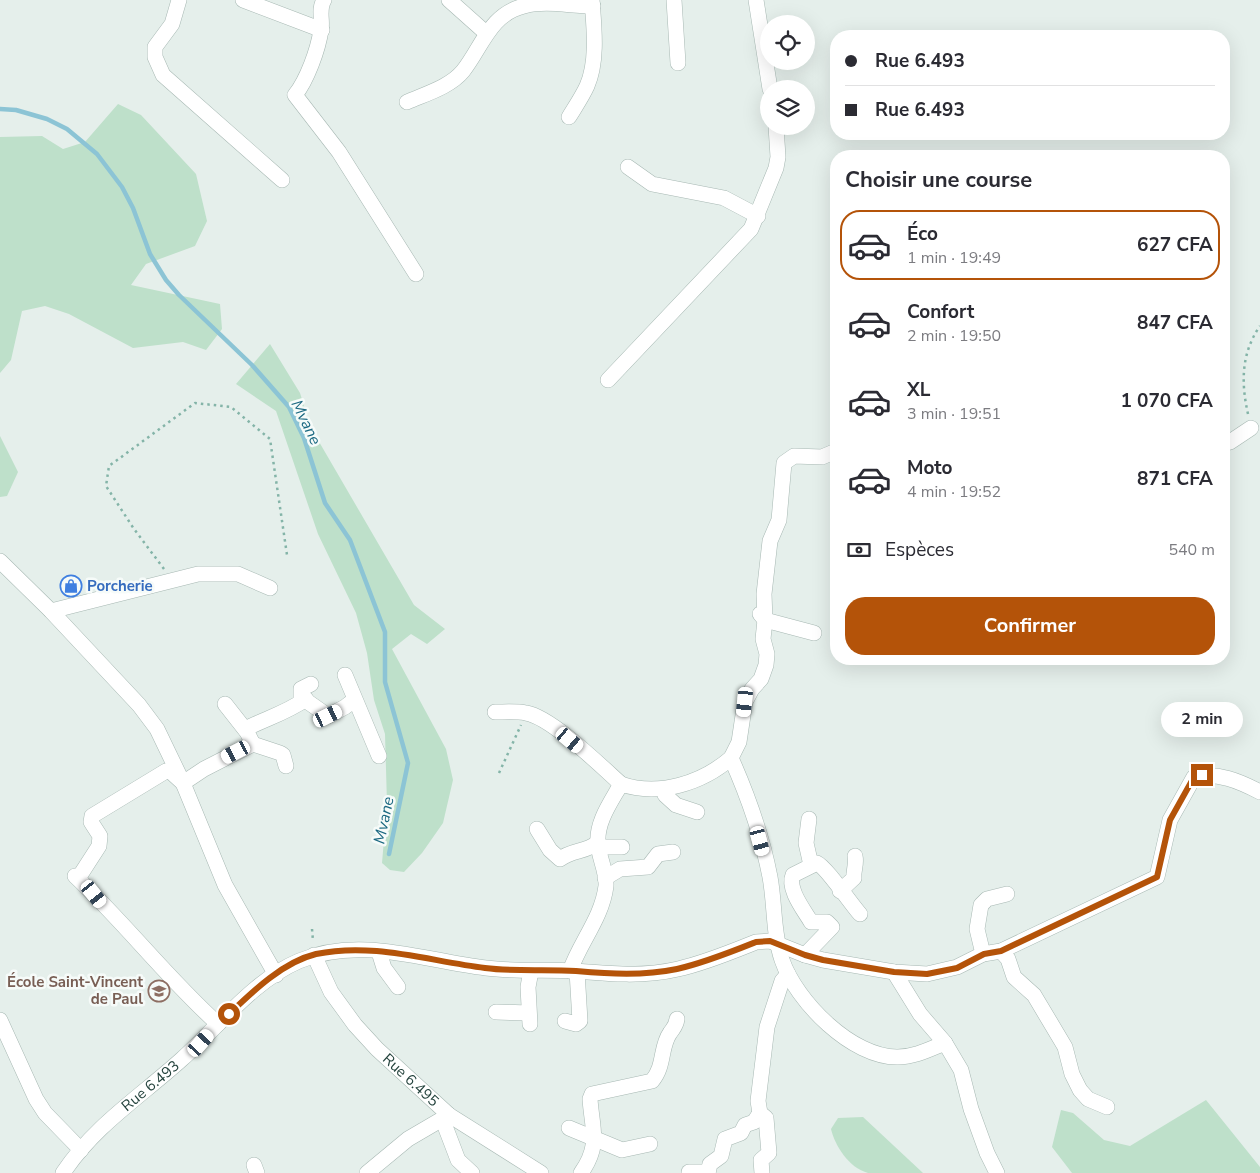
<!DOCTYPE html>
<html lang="fr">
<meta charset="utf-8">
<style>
body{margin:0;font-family:"Nunito Sans",sans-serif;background:#f7f7f7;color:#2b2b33;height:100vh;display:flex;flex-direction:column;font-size:19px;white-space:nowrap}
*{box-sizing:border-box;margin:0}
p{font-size:16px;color:#7c7c81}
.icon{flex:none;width:28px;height:28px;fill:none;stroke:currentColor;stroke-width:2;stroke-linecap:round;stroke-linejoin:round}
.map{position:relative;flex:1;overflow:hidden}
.drawer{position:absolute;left:830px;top:150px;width:400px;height:515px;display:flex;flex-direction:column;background:#fff;border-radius:20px;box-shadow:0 5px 20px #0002}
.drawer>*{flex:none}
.top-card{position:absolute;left:830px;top:30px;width:400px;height:110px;border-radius:20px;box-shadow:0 5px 20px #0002;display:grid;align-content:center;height:110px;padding:0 15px;background:#fff}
.controls{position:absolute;left:760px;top:15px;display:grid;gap:10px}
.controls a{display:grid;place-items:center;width:55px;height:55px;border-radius:50%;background:#fff;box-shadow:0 5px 20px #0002;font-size:25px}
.end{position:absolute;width:22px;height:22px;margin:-11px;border:6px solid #b45309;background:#fff;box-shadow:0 0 0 2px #fff}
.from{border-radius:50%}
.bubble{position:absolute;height:35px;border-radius:18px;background:#fff;box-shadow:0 5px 20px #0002;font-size:16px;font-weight:700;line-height:35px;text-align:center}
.car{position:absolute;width:15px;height:30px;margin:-15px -8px;border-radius:6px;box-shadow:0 0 4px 1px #0007;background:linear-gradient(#fff 24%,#345 0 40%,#fff 0 76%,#345 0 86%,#fff 0)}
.top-card b{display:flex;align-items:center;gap:18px;height:48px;font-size:19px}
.top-card b+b{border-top:1px solid #e1e1e2}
.top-card i{width:12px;height:12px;background:#2b2b33}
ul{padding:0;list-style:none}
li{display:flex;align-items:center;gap:15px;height:70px;margin:0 10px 8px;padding:0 5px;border:2px solid transparent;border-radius:20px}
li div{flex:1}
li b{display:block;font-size:19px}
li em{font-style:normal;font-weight:700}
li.active{border-color:#b45309}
li>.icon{width:45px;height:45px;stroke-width:1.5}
h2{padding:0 15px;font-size:22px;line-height:60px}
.pay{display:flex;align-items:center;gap:12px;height:55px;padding:0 15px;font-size:19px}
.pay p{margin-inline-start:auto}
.button{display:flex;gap:10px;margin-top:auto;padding:10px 15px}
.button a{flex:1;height:58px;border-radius:20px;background:#b45309;color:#fff;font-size:20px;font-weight:700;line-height:58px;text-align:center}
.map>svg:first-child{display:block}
</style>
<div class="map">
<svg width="1260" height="1173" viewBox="0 0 1260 1173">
<rect width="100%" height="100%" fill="#e5efeb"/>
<g fill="#bee0ca">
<path d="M118,104L141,115L196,174L207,221L195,246L146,264L131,285L220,304L222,329L206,350L183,342L133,348L69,314L45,306L22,311L11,360L0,373V137L42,136L63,149L85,142Z"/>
<path d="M270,344L300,393L311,428L414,605L445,629L427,644L411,634L392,649L446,749L453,780L443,823L422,853L404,872L390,870L382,863L387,804L385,734L374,700L367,653L356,613L318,534L276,411L236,384Z"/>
<path d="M0,436L18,472L7,496L0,497Z"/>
<path d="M1206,1100L1260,1167V1173H1072L1052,1147L1061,1110L1073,1113L1104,1140L1130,1146Z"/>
<path d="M863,1117L923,1173C909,1173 880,1173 868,1173C849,1168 835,1146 831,1129L838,1118Z"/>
</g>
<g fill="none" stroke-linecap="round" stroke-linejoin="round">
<path stroke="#8cc4d5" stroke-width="4.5" d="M0,109L16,110L47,119L67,129L97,154L122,187L133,208L150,254L166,280L179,295L252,365L289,407L304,438L325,503L350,540L385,632V682L408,763L389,854"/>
<g stroke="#a7b8b3" stroke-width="16">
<g id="minor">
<path d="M179,0L172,24L155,47V57L163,75L282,180"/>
<path d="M243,0L322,30"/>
<path d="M324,0C318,10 323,20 321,30C318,50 307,80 295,95L339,152L416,274"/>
<path d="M449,0L486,33"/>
<path d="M674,0L678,63"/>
<path d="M756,0L770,89"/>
<path d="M407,102C425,94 450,87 463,71C482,47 490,14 524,6C546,0 570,6 593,6"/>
<path d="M569,117C575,107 582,97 587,86C598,61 594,27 592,0"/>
<path d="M628,167L652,184L724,198L758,216"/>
<path d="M608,380L751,229L776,168L778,157L776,126"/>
<path d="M1224,444L1230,442L1251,428"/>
<path d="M0,561L51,611L139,705L157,729L183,783L225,885L276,975"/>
<path d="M51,611L198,574H238L270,588"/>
<path d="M760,614L765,620L814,633"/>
<path d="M345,675L379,756"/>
<path d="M311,684L301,689V697L328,716L345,707L354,700"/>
<path d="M225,704L247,732L253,744L280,753L283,755L286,766"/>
<path d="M495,712C505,712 517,711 526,713C551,717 601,766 621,784"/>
<path d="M245,729C267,718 286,713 306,699"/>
<path d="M731,758L739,742L745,702L752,689L761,679L766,665L767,654L763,639L765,620L764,594L770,541L779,520L784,463L794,456L822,457L836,451"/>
<path d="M665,789V795L676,805L697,812"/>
<path d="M809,819L806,843L811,865"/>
<path d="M537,829L550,850L560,859C572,850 586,852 597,843"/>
<path d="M598,847H622"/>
<path d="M605,878L620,869L648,867L658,854L673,852"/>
<path d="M840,891L854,878C853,870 857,865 855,856"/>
<path d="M1001,951L1008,959L1014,977L1034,995L1065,1047L1072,1074L1080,1090L1088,1099L1107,1107"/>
<path d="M379,952L384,968L398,987"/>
<path d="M983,954L977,929L981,905L987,899L1007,894"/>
<path id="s1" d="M314,955L331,992L355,1025L377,1049L449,1115L541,1173"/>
<path d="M805,955L832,927L827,922H811C804,910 787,889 793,875L817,863C826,867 851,904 860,914"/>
<path d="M570,971C580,942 602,918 606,886C607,872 599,858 598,844C596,822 611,802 621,784C659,797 702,783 731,758C748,796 762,836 770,877C775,904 773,934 782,960C796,1001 852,1058 898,1057C915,1057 930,1049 945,1043"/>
<path d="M894,972L920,1014L945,1043L961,1070L971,1109L987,1153L997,1173"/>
<path d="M496,1012L528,1013"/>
<path d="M0,1020L36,1099L45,1113L81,1150"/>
<path d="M565,1021L576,1024L580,1021L577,971"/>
<path d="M218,1024C167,978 125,923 75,876L79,877L99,846L100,836L91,822L92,816L166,771L171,772L183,783L204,769L253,744"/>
<path d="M530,1024L528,987L531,971"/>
<path d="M449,1115L445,1126L458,1160L472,1173"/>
<path d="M569,1128L622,1150L650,1144"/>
<path d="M254,1165L257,1173"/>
<path d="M689,1172H708"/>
<path id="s2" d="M63,1173C94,1126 141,1096 182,1059C218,1027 254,980 299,961C360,935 424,961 486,968C516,972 546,969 576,971C610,974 644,977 678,969C705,963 731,952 756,942L770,941L805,955L823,960L894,972L927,974L957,967L983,954L1001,951L1157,877L1170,820L1194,777C1218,772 1239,781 1260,792"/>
<path d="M367,1173L408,1139L449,1115"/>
<path d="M581,1173C601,1145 592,1129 590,1099L592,1094L652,1081C665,1066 660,1047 670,1033C674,1027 676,1026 677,1019"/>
<path d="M708,1173L710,1164L721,1156L725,1139L741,1133L745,1125L754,1122L760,1113"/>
<path d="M762,1173L761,1160L769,1153L766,1118L760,1113L758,1101L767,1027L782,981L788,974"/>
</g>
</g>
<g stroke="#84b4a8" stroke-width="2.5" stroke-dasharray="2.5 4" stroke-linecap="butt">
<path d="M1248,414C1241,383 1241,353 1260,326"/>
<path d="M164,569L134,529L106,486L109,466L195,403L231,407L270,439L287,555"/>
<path d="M499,773L521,725"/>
<path d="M312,929L313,941"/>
</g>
<use href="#minor" stroke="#fff" stroke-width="15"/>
</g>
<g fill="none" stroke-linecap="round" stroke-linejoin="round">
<path stroke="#b45309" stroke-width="6" d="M229,1014C253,991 283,962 316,954C373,942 428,961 485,968C515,972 545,969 576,971C610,974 643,976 677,969C704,963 731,952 756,942L770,941L805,955L823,960L894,972L927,974L957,968L984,954L1001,951L1157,877L1170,820L1194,777L1202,775"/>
</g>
<defs>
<g id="shop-ring" transform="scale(1.125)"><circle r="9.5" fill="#f6fbf9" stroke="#3f7fe0" stroke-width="1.5"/><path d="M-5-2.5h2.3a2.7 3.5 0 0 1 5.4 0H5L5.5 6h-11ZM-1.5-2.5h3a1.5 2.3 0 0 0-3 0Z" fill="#3f7fe0"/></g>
<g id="school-ring" transform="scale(1.125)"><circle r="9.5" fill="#f6fbf9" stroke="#8d6e63" stroke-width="1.5"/><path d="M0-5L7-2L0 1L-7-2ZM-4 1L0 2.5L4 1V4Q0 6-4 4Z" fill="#8d6e63"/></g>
</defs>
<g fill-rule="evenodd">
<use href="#shop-ring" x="71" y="586"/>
<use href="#school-ring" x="159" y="991"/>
</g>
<g text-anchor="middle" stroke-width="5" stroke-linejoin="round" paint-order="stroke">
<g font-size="15" font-weight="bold" fill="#366cbe" stroke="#f6fbf9" text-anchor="start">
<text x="87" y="591">Porcherie</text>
</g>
<g font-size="15" font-weight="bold" fill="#785e54" stroke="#f6fbf9" text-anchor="end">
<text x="143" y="987">École Saint-Vincent<tspan x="143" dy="17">de Paul</tspan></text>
</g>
<g font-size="15" fill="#23423c" stroke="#f6fbf9">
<text dy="5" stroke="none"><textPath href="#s1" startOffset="160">Rue 6.495</textPath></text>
<text dy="5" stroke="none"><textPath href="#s2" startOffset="124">Rue 6.493</textPath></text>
</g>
<g font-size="16" font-style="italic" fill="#1a6881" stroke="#f6fbf9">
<text transform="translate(307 422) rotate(64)" y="6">Mvane</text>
<text transform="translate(383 820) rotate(-78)" y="6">Mvane</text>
</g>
</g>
</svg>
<div class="controls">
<a><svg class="icon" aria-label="locate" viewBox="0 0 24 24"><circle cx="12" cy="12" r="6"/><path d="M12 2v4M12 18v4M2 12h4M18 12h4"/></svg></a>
<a><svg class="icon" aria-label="layers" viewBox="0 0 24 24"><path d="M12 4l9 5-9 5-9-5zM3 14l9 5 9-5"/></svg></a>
</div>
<i class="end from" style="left:229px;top:1014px"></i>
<i class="end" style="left:1202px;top:775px"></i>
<div class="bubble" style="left:1161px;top:702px;width:82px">2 min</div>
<i class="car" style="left:745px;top:702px;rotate:186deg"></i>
<i class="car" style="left:328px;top:716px;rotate:64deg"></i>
<i class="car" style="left:570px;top:740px;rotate:130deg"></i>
<i class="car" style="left:236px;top:752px;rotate:243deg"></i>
<i class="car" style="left:760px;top:841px;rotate:165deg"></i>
<i class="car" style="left:94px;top:894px;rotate:141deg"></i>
<i class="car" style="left:201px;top:1043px;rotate:42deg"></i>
<div class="top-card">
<b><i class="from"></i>Rue 6.493</b>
<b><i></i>Rue 6.493</b>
</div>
<section class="drawer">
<h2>Choisir une course</h2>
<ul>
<li class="active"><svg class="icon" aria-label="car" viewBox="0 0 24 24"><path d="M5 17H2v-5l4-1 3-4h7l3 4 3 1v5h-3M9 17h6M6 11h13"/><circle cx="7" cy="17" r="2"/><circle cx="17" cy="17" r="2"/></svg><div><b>Éco</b><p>1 min · 19:49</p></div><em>627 CFA</em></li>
<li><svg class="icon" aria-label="car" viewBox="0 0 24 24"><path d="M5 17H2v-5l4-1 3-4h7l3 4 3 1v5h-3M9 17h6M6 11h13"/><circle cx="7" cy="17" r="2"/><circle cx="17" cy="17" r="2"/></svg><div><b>Confort</b><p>2 min · 19:50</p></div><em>847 CFA</em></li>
<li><svg class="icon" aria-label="car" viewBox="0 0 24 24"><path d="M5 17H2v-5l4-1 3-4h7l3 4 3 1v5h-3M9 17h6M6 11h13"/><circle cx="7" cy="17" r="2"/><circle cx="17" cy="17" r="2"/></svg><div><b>XL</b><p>3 min · 19:51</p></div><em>1 070 CFA</em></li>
<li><svg class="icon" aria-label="car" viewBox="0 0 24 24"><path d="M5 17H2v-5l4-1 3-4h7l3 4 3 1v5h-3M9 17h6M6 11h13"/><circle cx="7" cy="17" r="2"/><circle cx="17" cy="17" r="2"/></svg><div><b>Moto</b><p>4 min · 19:52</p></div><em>871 CFA</em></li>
</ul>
<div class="pay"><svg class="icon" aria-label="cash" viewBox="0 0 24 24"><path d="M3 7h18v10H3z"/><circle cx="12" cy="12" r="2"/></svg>Espèces<p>540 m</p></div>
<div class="button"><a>Confirmer</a></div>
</section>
</div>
